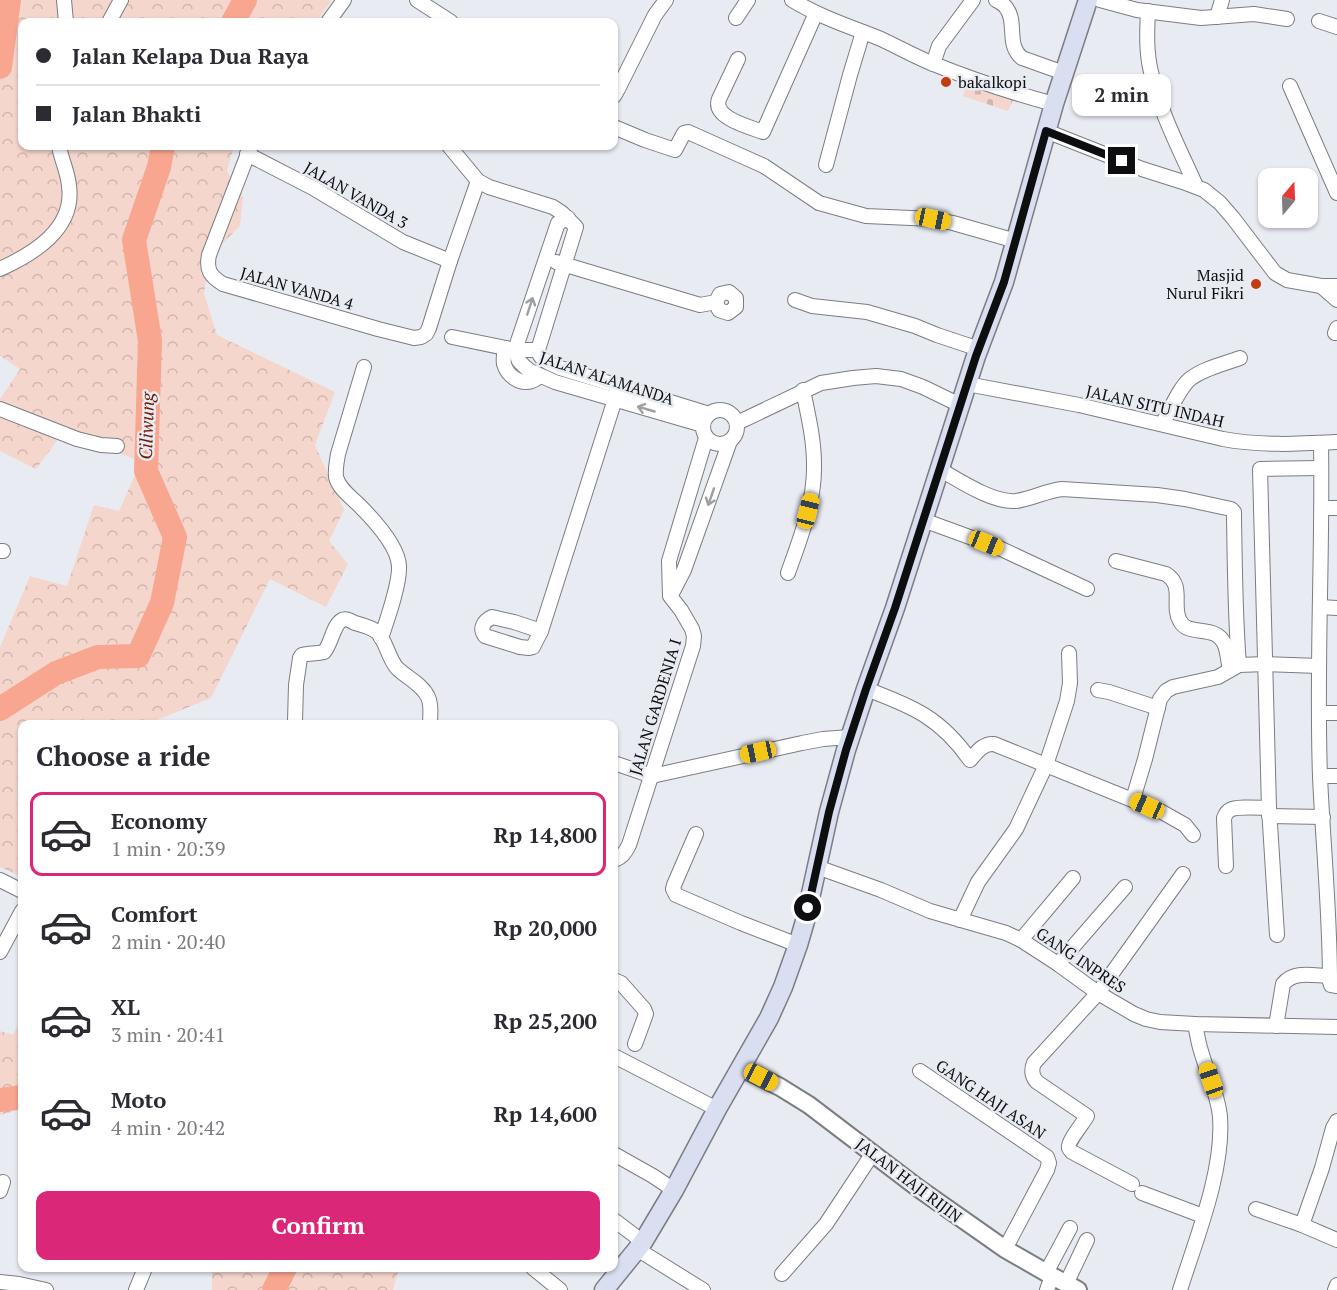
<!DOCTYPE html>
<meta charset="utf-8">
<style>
body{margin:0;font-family:"PT Serif",serif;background:#f7f7f7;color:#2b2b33;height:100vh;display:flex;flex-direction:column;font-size:22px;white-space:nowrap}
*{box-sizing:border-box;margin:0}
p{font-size:20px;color:#7c7c81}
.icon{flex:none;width:33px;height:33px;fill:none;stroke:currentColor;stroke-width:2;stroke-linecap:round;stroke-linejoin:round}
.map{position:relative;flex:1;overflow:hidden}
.side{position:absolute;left:18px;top:720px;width:600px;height:552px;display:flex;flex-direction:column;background:#fff;border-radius:12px;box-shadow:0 2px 4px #0004}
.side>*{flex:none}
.banner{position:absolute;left:18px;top:18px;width:600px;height:132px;border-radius:12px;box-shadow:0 2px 4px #0004;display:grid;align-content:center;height:132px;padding:0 18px;background:#fff}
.needle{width:39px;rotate:19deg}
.tools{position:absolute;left:1258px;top:168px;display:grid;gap:12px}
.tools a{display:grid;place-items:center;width:60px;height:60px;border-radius:12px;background:#fff;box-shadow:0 2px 4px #0004;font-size:30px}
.end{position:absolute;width:27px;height:27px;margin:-14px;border:8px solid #0d0e10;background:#fff;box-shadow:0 0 0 3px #fff}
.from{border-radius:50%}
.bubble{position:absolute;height:42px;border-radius:12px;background:#fff;box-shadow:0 2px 4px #0004;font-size:20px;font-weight:800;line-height:42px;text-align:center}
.car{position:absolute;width:18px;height:36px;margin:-18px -9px;border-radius:8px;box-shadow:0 0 4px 2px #0007;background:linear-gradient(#f5c518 24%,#345 0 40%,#f5c518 0 76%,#345 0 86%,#f5c518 0)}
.banner b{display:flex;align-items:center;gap:21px;height:57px;font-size:22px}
.banner b+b{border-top:2px solid #e1e1e2}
.banner i{width:15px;height:15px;background:#2b2b33}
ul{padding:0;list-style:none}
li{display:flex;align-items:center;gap:18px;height:84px;margin:0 12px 9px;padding:0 6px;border:3px solid transparent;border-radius:12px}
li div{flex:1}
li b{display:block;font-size:22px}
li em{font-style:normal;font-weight:800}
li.selected{border-color:#db2777}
li>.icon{width:54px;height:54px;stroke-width:1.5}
h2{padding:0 18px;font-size:27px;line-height:72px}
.primary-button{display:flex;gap:12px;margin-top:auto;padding:12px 18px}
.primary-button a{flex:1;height:69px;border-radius:12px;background:#db2777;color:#fff;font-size:24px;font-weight:800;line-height:69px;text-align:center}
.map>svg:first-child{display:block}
</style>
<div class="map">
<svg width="1337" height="1290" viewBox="0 0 1337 1290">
<defs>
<pattern id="forest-crowns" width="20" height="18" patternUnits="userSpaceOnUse" patternTransform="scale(1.5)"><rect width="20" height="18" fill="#f5d6cd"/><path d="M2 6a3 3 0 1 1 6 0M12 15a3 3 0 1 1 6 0" fill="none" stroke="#d1b6af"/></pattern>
<pattern id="cemetery-stones" width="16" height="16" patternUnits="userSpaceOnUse" patternTransform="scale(1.5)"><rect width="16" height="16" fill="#f5d6cd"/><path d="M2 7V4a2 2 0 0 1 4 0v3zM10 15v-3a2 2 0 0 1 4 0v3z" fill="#d1b6af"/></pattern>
</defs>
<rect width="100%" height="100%" fill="#e9ebf3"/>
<g fill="url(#forest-crowns)">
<path d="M0,0H332L316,22H22V146H234L227,171L243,198L240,226L210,256L204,293L217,335L335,392L315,445L344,510L329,541L348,564L326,607L270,579L211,698L147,724H22V877L0,867V647L30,576L67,586L94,505L119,511L141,461L62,434L36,469L0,451V399L20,369L0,356Z"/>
<path d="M22,1019V1109L0,1115V1031L13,1035Z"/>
<path d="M212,1268H399L393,1290H212Z"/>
</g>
<path fill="url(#cemetery-stones)" d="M968,81L1015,96L1008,111L963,96Z"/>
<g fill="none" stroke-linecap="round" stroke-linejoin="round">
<g stroke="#f8a690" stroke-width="24">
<path d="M233,22L245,0"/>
<path d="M0,67L9,0"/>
<path d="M0,709L56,673L98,657L138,656L162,603L175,537L146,471L150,341L134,240L159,167L163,146"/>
<path d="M0,1100L22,1097"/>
<path d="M274,1290L285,1268"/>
</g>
<g stroke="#7b7d83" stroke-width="16">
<g id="minor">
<path d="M64,0L66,22"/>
<path d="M417,0L451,22"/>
<path d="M792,0C820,17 851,27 881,39C898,47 914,56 931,63C971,79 1012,93 1054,104"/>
<path d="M996,0C1000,2 1005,5 1007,9C1017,23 1006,45 1022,58L1064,73"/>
<path d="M1100,0L1137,10L1201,18L1254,14L1287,19"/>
<path d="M1148,11C1147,31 1146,52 1151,72C1159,110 1180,150 1196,186"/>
<path d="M1217,17L1222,0"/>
<path d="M736,18L748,0"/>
<path d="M1319,21L1337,27"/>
<path d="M109,22L121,0"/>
<path d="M328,22L344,0"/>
<path d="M738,59L719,99C712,118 750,127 763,132L816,13"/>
<path d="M933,64L939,46L973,0"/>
<path d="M1290,86L1337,193"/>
<path d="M614,96L618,89L655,15L666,0"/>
<path d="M614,127L645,140L675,150L684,133L688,132L764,166L819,203L866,216L933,219L953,223L1016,241"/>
<path d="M1046,131L1142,169L1183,182L1204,190L1220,203L1233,218L1275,273L1287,280L1321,286H1337"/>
<path d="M251,146L209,255C206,270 210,276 223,284L378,329L414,338L421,337L426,334L429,328L450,261L478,181"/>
<path d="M449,146L478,181L489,187L553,207L562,213L576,227L538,350C540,361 551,364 560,368L709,414"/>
<path d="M247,154L313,188L403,242L450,261"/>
<path d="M826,165L850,75L863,32"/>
<path d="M568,218L558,223L515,350L519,361L525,367L530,371L555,382L703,425"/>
<path d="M556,262L700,305L716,302L720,294L729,292L736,298V307L728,313L719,310L716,302"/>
<path d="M0,269C33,254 75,229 69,186C68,172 61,159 59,146"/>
<path d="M1321,286L1337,300"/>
<path d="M795,300L812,306L867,312L915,326L937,335L979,349"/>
<path d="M1335,333L1337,328"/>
<path d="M452,337L515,350H538"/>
<path d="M505,348C504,354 503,358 504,364C507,375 519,385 532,381C533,381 539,377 540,376"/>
<path d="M364,367L338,454C337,461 335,469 336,477C339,489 351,497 359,505C373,519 398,546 399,566C400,584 387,620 381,638"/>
<path d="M967,384L1079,405L1223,439C1261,446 1298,444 1337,442"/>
<path d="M0,409L77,439L101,445L117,446"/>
<circle cx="720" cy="427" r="17"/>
<path d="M737,423L821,383L853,378L876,376L901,379L923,387L960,405"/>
<path d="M1162,424C1170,411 1179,388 1190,379C1204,368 1224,364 1240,358"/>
<path d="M1321,443C1323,554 1316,665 1320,776C1323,845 1330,913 1330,982L1331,985L1337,986"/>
<path d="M939,469C960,481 993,503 1016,501C1032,499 1045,491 1062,489L1157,495L1185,499L1231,509L1234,512V519C1235,568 1235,616 1239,665"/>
<path d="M1322,508H1337"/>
<path d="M923,520L997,547L1087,589"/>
<path d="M0,551H3"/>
<path d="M1116,561L1166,574C1185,586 1171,606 1180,621C1188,637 1215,624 1224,643C1228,651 1228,662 1230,670"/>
<path d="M788,573C800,539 815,502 814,464C814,439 808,415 803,390"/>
<path d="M671,595L684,570L730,441"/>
<path d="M1320,607L1337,608"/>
<path d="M492,617L514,622L541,631L533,647L529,648L520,647L485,636C479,628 484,621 492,617Z"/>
<path d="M541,631L617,393"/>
<path d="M866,689C912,706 941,718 970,760C977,752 983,743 994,744L1162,812L1185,825L1193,835"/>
<path d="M1098,690L1109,692L1158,708"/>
<path d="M1319,713H1337"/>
<path d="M295,721L296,685L300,658L302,655C309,653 316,654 324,652C331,645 333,625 342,620C346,618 351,621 355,623C362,625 371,627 377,632C386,640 388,658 397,668C407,678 422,684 428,697C432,705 430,716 430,724"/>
<path d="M614,763L652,776L802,743L823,739L850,737"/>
<path d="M1320,776H1337"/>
<path d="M1133,799L1145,759L1160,699L1166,691L1173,687L1218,677L1239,665L1266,664L1319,666"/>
<path d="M1269,816L1323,817"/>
<path d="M696,834L674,885L673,889L676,895L741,923L798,945"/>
<path d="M614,860C622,857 625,853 629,845L693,646L694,636L692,629L681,610L670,596L669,561L706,438"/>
<path d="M1226,866L1224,818C1226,814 1226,812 1230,810C1237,806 1260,808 1269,808"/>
<path d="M817,867L881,890L930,911L1006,933L1021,940L1058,964L1098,993L1134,1014L1146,1019L1160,1022L1195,1024L1337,1027"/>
<path d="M0,880L22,891"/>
<path d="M960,920L978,882L1016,829L1046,765L1067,701L1070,683L1069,653"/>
<path d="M1277,935L1269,808L1260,469L1321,468"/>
<path d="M1021,940L1073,878"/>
<path d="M0,952L22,911"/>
<path d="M1058,964L1125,887"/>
<path d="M614,980L621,983L644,1009L646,1014L635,1044"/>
<path d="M1276,1026L1283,984C1294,970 1314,976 1330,976"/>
<path d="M614,1056L717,1109"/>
<path d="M920,1071L1047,1157L1049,1163L1047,1170L1005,1249"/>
<path d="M1337,1121L1333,1128L1322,1168L1302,1225L1337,1240"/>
<path d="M614,1154L653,1176L674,1190"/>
<path d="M1132,1184L1072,1152C1071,1151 1070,1150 1069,1148C1067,1142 1084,1122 1087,1116L1037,1082C1032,1077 1031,1070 1034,1063L1098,993L1183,874"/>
<path d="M0,1191L3,1182"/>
<path d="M1142,1193L1203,1216"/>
<path d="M1256,1209L1302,1225"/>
<path d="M614,1220L643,1242"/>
<path d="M637,1249L703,1290"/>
<path d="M533,1268L560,1290"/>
<path d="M1046,1273L1070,1228"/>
<path d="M782,1274L826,1224L873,1153"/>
<path d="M0,1282L19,1284L46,1290"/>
<path d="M1066,1284L1087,1240"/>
<path d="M136,1290L145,1268"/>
<path d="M1047,1290L1052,1276"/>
<path d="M1180,1290C1196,1239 1224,1171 1220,1117C1218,1094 1207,1073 1201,1051C1198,1042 1197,1033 1195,1024"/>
<path d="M1335,1290L1337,1285"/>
</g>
</g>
<g stroke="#7b7d83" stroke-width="20">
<path id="tertiary" d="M742,1068L780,1087L809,1105L918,1188L1005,1249L1052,1276L1078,1290"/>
</g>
<g stroke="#7b7d83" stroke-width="21">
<path id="secondary" d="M604,1290L643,1242L674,1190L717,1109L769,1018L783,987L798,945L805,921L829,812L846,750L866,689L895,608L976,356L1004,282L1054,104L1088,0"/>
</g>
<use href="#minor" stroke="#fff" stroke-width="14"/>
<use href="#tertiary" stroke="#fff" stroke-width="16"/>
<use href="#secondary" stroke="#d9def1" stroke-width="18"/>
</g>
<defs><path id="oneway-shaft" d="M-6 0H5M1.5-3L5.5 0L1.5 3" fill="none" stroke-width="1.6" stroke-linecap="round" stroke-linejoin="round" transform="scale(1.5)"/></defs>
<g stroke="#9e9f9f">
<use href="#oneway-shaft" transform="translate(530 306) rotate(-72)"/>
<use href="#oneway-shaft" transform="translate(646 409) rotate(-164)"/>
<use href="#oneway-shaft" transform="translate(711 497) rotate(109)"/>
</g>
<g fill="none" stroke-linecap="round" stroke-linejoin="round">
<path stroke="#0d0e10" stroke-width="8" d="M808,908L829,812L846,750L866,689L895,608L976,356L1004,282L1046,131L1122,161"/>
</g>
<g fill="#c43b0d" stroke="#e9ebf3" stroke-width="2">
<circle cx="946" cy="82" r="6"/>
<circle cx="1256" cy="284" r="6"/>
</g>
<g text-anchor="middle" stroke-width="5" stroke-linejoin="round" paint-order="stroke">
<g font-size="16" fill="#0d0e10" stroke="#e9ebf3" text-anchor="start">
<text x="958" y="88">bakalkopi</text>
<text x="1244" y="281" text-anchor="end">Masjid<tspan x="1244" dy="18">Nurul Fikri</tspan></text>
</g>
<g font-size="16" fill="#0d0e10" stroke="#e9ebf3">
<text transform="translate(356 195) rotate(30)" y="6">JALAN VANDA 3</text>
<text transform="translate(297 288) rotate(16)" y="6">JALAN VANDA 4</text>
<text transform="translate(607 378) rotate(18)" y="6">JALAN ALAMANDA</text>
<text transform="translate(1155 406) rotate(13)" y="6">JALAN SITU INDAH</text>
<text transform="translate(655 707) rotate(-73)" y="6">JALAN GARDENIA I</text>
<text transform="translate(1081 960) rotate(34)" y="6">GANG INPRES</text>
<text transform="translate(991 1099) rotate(34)" y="6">GANG HAJI ASAN</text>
<text transform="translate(909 1180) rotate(37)" y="6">JALAN HAJI RIJIN</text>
</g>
<g font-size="18" font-style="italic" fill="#711900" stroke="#e9ebf3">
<text transform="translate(147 426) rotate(-88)" y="6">Ciliwung</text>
</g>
</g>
</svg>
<div class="tools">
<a><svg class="needle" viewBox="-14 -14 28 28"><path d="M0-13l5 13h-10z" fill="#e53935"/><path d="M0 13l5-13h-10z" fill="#7c7c81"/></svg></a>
</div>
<i class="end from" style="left:808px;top:908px"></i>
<i class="end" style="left:1122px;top:161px"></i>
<div class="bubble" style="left:1072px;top:74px;width:99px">2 min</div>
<i class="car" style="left:933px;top:219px;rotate:102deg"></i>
<i class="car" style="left:808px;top:511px;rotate:14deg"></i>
<i class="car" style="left:986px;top:543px;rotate:112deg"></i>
<i class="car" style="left:758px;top:752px;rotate:258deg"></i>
<i class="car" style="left:1147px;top:806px;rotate:294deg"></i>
<i class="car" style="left:761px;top:1077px;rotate:118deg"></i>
<i class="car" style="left:1211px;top:1080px;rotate:341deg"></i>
<div class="banner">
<b><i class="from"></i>Jalan Kelapa Dua Raya</b>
<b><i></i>Jalan Bhakti</b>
</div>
<section class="side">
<h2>Choose a ride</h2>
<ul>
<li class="selected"><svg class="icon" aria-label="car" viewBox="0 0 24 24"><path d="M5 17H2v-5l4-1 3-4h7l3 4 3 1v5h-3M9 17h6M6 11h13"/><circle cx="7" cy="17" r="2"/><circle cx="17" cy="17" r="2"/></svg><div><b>Economy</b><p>1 min · 20:39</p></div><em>Rp 14,800</em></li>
<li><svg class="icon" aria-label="car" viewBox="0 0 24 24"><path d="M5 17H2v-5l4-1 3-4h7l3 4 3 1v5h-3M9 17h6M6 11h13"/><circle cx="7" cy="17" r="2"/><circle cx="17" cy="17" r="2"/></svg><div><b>Comfort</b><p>2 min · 20:40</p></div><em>Rp 20,000</em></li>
<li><svg class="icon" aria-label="car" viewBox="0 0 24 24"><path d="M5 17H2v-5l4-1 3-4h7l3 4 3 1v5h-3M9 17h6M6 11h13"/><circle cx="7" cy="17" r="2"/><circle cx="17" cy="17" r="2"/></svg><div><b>XL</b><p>3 min · 20:41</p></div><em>Rp 25,200</em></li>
<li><svg class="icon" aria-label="car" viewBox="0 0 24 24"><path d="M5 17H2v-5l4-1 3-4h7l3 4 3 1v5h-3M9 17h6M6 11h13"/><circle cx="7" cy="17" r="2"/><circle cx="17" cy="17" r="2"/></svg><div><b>Moto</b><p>4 min · 20:42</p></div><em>Rp 14,600</em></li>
</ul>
<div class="primary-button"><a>Confirm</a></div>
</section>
</div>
